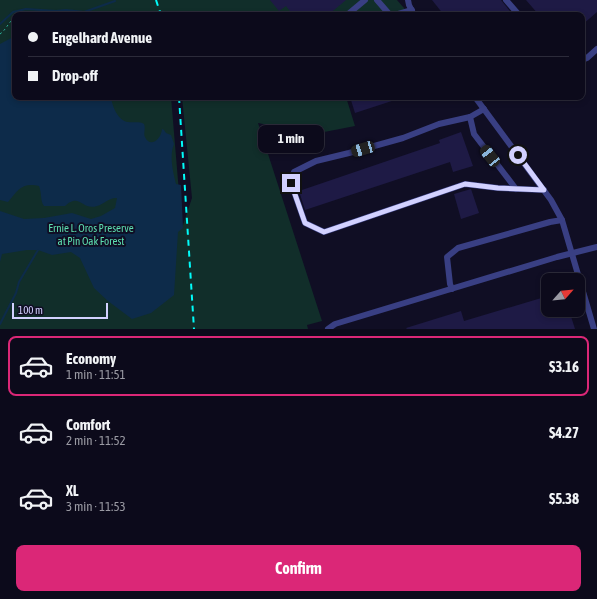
<!DOCTYPE html>
<meta charset="utf-8">
<style>
body{margin:0;font-family:"Asap Condensed",sans-serif;background:#1a1828;color:#f1f3f6;height:100vh;display:flex;flex-direction:column;font-size:15px;white-space:nowrap}
*{box-sizing:border-box;margin:0}
p{font-size:13px;color:#9a9aa3}
.icon{flex:none;width:22px;height:22px;fill:none;stroke:currentColor;stroke-width:2;stroke-linecap:round;stroke-linejoin:round}
.map{position:relative;height:329px;overflow:hidden}
.details{display:flex;flex-direction:column;background:#0c0a1b;flex:1}
.details>*{flex:none}
.banner{position:absolute;left:12px;top:12px;width:573px;height:88px;border-radius:8px;box-shadow:0 2px 6px #0003,0 0 0 1px #2c2b3a;display:grid;align-content:center;height:88px;padding:0 16px;background:#0c0a1b}
.needle{width:26px;rotate:63deg}
.tools{position:absolute;left:541px;top:273px;display:grid;gap:8px}
.tools a{display:grid;place-items:center;width:44px;height:44px;border-radius:8px;background:#0c0a1b;box-shadow:0 2px 6px #0003,0 0 0 1px #2c2b3a;font-size:20px}
.scale{position:absolute;left:12px;bottom:10px;width:96px;box-sizing:border-box;padding-left:4px;border:2px solid #d2d1ff;border-top:0;font-size:11px;line-height:14px;white-space:nowrap;color:#d2d1ff;-webkit-text-stroke:3px #100e24;paint-order:stroke}
.end{position:absolute;width:18px;height:18px;margin:-9px;border:5px solid #d2d1ff;background:#111;box-shadow:0 0 0 2px #111}
.from{border-radius:50%}
.bubble{position:absolute;height:28px;border-radius:8px;background:#0c0a1b;box-shadow:0 2px 6px #0003,0 0 0 1px #2c2b3a;font-size:13px;font-weight:700;line-height:28px;text-align:center}
.car{position:absolute;width:12px;height:24px;margin:-12px -6px;border-radius:5px;box-shadow:0 0 3px 1px #0007;background:linear-gradient(#222 24%,#8ab4d8 0 40%,#222 0 76%,#8ab4d8 0 86%,#222 0)}
.banner b{display:flex;align-items:center;gap:14px;height:38px;font-size:15px}
.banner b+b{border-top:1px solid #2c2b3a}
.banner i{width:10px;height:10px;background:#f1f3f6}
ul{padding:7px 0 0;list-style:none}
li{display:flex;align-items:center;gap:12px;height:60px;margin:0 8px 6px;padding:0 8px;border:2px solid transparent;border-radius:8px}
li div{flex:1}
li b{display:block;font-size:15px}
li em{font-style:normal;font-weight:700}
li.current{border-color:#db2777}
li>.icon{width:36px;height:36px;stroke-width:1.5}
.action{display:flex;gap:8px;margin-top:auto;padding:8px 16px}
.action a{flex:1;height:46px;border-radius:8px;background:#db2777;color:#fff;font-size:16px;font-weight:700;line-height:46px;text-align:center}
.map>svg:first-child{display:block}
</style>
<div class="map">
<svg width="597" height="329" viewBox="0 0 597 329">
<rect width="100%" height="100%" fill="#100e24"/>
<path fill="#112e2a" d="M0,0H397L410,15H15V97H171L182,228L192,198L182,97H346L355,126L314,134L258,123L322,321L307,325L308,329H0Z"/>
<path fill="#0d2b4a" d="M15,36V97H111C112,106 118,121 128,122C134,123 139,121 144,124C146,129 143,133 145,137C150,148 161,140 162,129L164,130L166,133L171,135L174,144C169,156 173,172 176,184L181,185L183,228L178,232L174,295L151,313L132,319L108,301L94,288L80,258L71,252L52,255L38,250H27L2,254L0,262V211L24,219L44,218L72,213L91,219L101,216L115,208L117,198C110,197 104,204 97,206C82,211 80,192 65,206H44C40,201 42,193 39,186C22,182 18,190 8,202L0,200V44Z"/>
<g fill="none" stroke-linecap="round" stroke-linejoin="round">
<g stroke="#0d2b4a" stroke-width="2">
<path d="M0,24L13,12L26,9L56,11L66,10L84,12L115,1"/>
<path d="M0,324L16,293L19,282L38,250"/>
</g>
</g>
<g fill="#1e1a45">
<path d="M270,0H346L328,15H293L286,6L279,11Z"/>
<path d="M432,0H501L513,15H444Z"/>
<path d="M526,0H597V12L582,25V15H539Z"/>
<path d="M350,97H401V98L355,113Z"/>
<path d="M461,132L473,166L453,172L450,162L305,210L299,191L440,143L439,140Z"/>
<path d="M471,189L479,213L461,219L454,194Z"/>
<path d="M548,296V310H569L575,329H407L406,328L461,311L464,321Z"/>
</g>
<g fill="none" stroke-linecap="round" stroke-linejoin="round">
<g stroke="#2fb69f" stroke-width="1" stroke-dasharray="2 3" stroke-linecap="butt">
<path d="M20,15L28,11"/>
<path d="M0,34C7,29 8,22 15,18"/>
</g>
<g stroke="#393f83" stroke-width="6">
<path d="M377,0L390,15"/>
<path d="M408,0L409,5L414,15"/>
<path d="M506,0L519,15"/>
<path d="M347,15L365,0"/>
<path d="M395,15L412,10"/>
<path d="M582,60L587,58L597,49"/>
<path d="M475,97L551,200L562,220L594,329"/>
<path d="M484,109L470,117L439,124L403,138L349,153L316,161L294,172L291,183L305,223L324,232L465,184L498,188L544,190"/>
<path d="M470,117L474,134L516,189"/>
<path d="M452,289L450,284L447,257L458,248L550,222L562,220"/>
<path d="M328,329L335,324L557,257L597,247"/>
</g>
<g stroke="#01fcf9" stroke-width="2" stroke-dasharray="6 5" stroke-linecap="butt">
<path d="M156,0L161,15"/>
<path d="M179,97L194,329"/>
</g>
</g>
<g fill="none" stroke-linecap="round" stroke-linejoin="round">
<path stroke="#d2d1ff" stroke-width="5" d="M291,183L305,223L324,232L465,184L498,188L544,190L518,155"/>
</g>
<g text-anchor="middle" stroke-width="4" stroke-linejoin="round" paint-order="stroke">
<g font-size="11" fill="#5ddfb0" stroke="#100e24">
<text x="91" y="232">Ernie L. Oros Preserve<tspan x="91" dy="13">at Pin Oak Forest</tspan></text>
</g>
</g>
</svg>
<div class="tools">
<a><svg class="needle" viewBox="-14 -14 28 28"><path d="M0-13l5 13h-10z" fill="#e53935"/><path d="M0 13l5-13h-10z" fill="#9a9aa3"/></svg></a>
</div>
<div class="scale">100 m</div>
<i class="end from" style="left:518px;top:155px"></i>
<i class="end" style="left:291px;top:183px"></i>
<div class="bubble" style="left:258px;top:125px;width:66px">1 min</div>
<i class="car" style="left:363px;top:149px;rotate:254deg"></i>
<i class="car" style="left:490px;top:156px;rotate:322deg"></i>
<div class="banner">
<b><i class="from"></i>Engelhard Avenue</b>
<b><i></i>Drop-off</b>
</div>
</div>
<section class="details">
<ul>
<li class="current"><svg class="icon" aria-label="car" viewBox="0 0 24 24"><path d="M5 17H2v-5l4-1 3-4h7l3 4 3 1v5h-3M9 17h6M6 11h13"/><circle cx="7" cy="17" r="2"/><circle cx="17" cy="17" r="2"/></svg><div><b>Economy</b><p>1 min · 11:51</p></div><em>$3.16</em></li>
<li><svg class="icon" aria-label="car" viewBox="0 0 24 24"><path d="M5 17H2v-5l4-1 3-4h7l3 4 3 1v5h-3M9 17h6M6 11h13"/><circle cx="7" cy="17" r="2"/><circle cx="17" cy="17" r="2"/></svg><div><b>Comfort</b><p>2 min · 11:52</p></div><em>$4.27</em></li>
<li><svg class="icon" aria-label="car" viewBox="0 0 24 24"><path d="M5 17H2v-5l4-1 3-4h7l3 4 3 1v5h-3M9 17h6M6 11h13"/><circle cx="7" cy="17" r="2"/><circle cx="17" cy="17" r="2"/></svg><div><b>XL</b><p>3 min · 11:53</p></div><em>$5.38</em></li>
</ul>
<div class="action"><a>Confirm</a></div>
</section>
